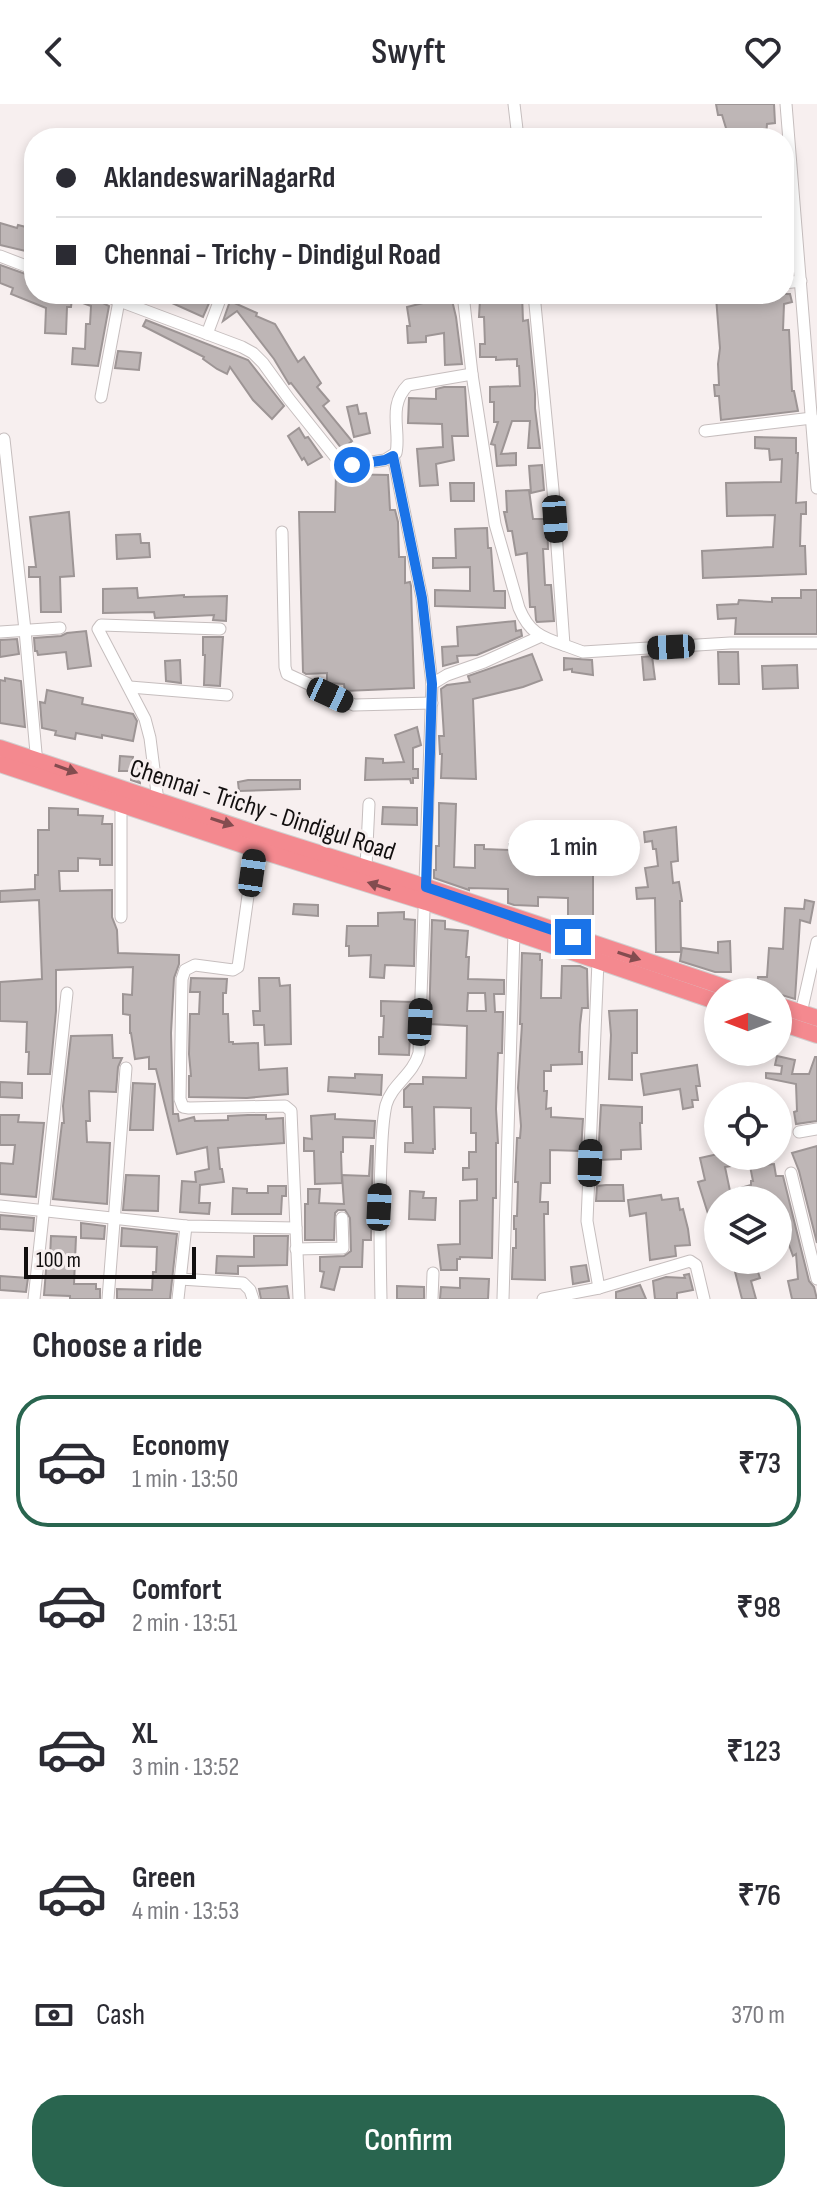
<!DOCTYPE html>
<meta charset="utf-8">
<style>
body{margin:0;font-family:"Sofia Sans Condensed",sans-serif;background:#f7f7f7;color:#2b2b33;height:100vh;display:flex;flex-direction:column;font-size:30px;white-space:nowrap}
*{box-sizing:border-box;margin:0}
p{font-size:26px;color:#7c7c81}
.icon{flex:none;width:44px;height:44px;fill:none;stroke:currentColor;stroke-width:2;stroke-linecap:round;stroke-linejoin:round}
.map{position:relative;height:1195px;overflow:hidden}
.side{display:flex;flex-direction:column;background:#fff;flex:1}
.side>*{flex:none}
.banner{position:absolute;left:24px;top:24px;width:770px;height:176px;border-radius:32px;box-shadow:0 4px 12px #0003;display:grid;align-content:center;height:176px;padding:0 32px;background:#fff}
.needle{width:52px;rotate:270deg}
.buttons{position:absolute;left:704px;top:874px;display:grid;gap:16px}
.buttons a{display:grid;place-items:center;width:88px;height:88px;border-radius:50%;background:#fff;box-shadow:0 4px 12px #0003;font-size:40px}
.scale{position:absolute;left:24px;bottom:20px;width:172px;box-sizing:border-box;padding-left:8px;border:4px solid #120f0f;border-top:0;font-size:22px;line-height:28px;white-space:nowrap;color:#120f0f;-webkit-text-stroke:6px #f7efef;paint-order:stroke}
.end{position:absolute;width:36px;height:36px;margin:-18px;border:10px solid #1a73e8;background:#fff;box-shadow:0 0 0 4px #fff}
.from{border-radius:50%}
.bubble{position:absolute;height:56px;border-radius:28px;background:#fff;box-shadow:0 4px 12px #0003;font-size:26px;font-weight:600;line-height:56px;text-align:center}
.car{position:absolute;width:24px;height:48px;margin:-24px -12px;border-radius:10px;box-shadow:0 0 6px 2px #0007;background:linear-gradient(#222 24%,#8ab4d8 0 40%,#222 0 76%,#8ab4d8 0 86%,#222 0)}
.banner b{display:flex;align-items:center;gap:28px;height:76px;font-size:30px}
.banner b+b{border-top:2px solid #e1e1e2}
.banner i{width:20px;height:20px;background:#2b2b33}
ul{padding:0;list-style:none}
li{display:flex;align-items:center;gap:24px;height:132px;margin:0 16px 12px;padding:0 16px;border:4px solid transparent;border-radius:32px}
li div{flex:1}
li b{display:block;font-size:30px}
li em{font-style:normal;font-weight:600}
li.selected{border-color:#29654f}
li>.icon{width:72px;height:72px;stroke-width:1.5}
h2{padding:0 32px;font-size:36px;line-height:96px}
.pay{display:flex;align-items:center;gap:20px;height:88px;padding:0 32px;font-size:30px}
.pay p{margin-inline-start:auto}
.cta{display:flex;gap:16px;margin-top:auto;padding:16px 32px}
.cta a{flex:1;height:92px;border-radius:32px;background:#29654f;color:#fff;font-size:32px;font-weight:600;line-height:92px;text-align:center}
header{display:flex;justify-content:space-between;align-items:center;height:104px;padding:0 32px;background:#fff;font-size:36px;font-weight:600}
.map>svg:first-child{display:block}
</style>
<header><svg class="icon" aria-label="back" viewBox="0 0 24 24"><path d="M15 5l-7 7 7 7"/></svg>Swyft<svg class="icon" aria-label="heart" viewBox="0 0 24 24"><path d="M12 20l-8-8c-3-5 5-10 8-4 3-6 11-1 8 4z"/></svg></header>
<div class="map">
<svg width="817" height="1195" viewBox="0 0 817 1195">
<rect width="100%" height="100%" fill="#f7efef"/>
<g fill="#beb6b6" stroke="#9d9595" stroke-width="2" fill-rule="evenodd">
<path d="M716,0H774L775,19L767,20L766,34H729L722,11H718Z"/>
<path d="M0,119L17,124L18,121L34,125V149L0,141Z"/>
<path d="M0,161L34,173V190H85L109,202L98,262L72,260L73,244L85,245L86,220H90L91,202L72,195L71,203H67L66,230L45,229L46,204L11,190L13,184L0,179Z"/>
<path d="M177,190H213L203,213L172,199Z"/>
<path d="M511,190H522L523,217L528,216L535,290V304L540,344H528L530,317H512L501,350L516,349V361L497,362L495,341L491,340L498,318H494V298H490V283L520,282L519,262H517V255L496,256V253H480V240H485L484,213H479L480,195L511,197Z"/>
<path d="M727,190H790L792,198L784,200L783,226H789L792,287H794L798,307L721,316L719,292H715L714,281H719L718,260L720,244L716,193L727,192Z"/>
<path d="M451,192L456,213L462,260L445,261L444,229L426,232V238L408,239L407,222H410L407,203Z"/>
<path d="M230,197L257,209L256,212L275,220L298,258L304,253L321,279L317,283L329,297L323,302L352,337L342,345L291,279L289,280L274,255L237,207L223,217Z"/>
<path d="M146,216L248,256L284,302L272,315L253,296L230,263L227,270L217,265L203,255L204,253L143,222Z"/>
<path d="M118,247L141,249L139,266L115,264Z"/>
<path d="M444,283H465L468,332H452L454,356L436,360L438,381L420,382L417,345L443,343L442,320L408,319L409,294L436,295V285Z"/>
<path d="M357,301L359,310L366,309L370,329L354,333L347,303Z"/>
<path d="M299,324L305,334L308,333L322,353L308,361L304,354L302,356L288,332Z"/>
<path d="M755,333L796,334V349H798L796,399L806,398V410H801L800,442H805L806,470L703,474L702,447L773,443L775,411L727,412L726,379L781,378L782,355L770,356L769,345L755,344Z"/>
<path d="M542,361L544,386L531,389L529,362Z"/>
<path d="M336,370L388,371L390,406H395L398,418L399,453H405V479L410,478L411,482L414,584L345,587L344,580L327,579V569L306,570L303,568L299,408H335Z"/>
<path d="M450,379H474V397H451Z"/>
<path d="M529,386L533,415H547L548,445H543L545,481H551L554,517L537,518L536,516L535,503H530L527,449L516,451L512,427H508L504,408H507L506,387Z"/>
<path d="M69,408L74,472L60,473L61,508H41L40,473H29V463H36L30,413Z"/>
<path d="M487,424L488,444H491L494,487H505V504L435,502V486L470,487V463L433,464V454H456L455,425Z"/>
<path d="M140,430L141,439H149L150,453L117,455L116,431Z"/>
<path d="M137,484L138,494L184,491V493L227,492L226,517L213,516L214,511L155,514L154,508L103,509V485Z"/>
<path d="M801,486H817V530H735L736,514L718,515L717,501L738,500L739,496L772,498V494H801Z"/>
<path d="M515,517L516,527L521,526L522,532L477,551L457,552L458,558L443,562L442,543L458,542L457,523Z"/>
<path d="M86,527L91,562L68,565L66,548L38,551L37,547H35L34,534L61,532L67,529Z"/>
<path d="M203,533H223L220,582L204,581L205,551H203Z"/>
<path d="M17,535L19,550L0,553V536Z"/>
<path d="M718,548H738L739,580H719Z"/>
<path d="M532,550L542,576L523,583L473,595L476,675L441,674L442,650H440L439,632H444L441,585L447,581L470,578L468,572Z"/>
<path d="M652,552L655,575L644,576L642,553Z"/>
<path d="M564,554L592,556L593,571L572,568V565L564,566Z"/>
<path d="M180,556L181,579L166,577L165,557Z"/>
<path d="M797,561L798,584L763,585L762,562Z"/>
<path d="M5,574L21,577L25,623L0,619V576L5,577Z"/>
<path d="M47,586L83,594L82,600L133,610L137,617L133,637L102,631V634L76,629L75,635L55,631L56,627L42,624L40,598L45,599Z"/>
<path d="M417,623L421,641L413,644V665H418V674H413V679H411L410,675L365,676L366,654L383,655V659L404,658L395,631Z"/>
<path d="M120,652L133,653L132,660H140V679L131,676V667H119Z"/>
<path d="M248,676H300V685L239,687L238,678Z"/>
<path d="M439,699L456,700L454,763L475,764V741H484V745L509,746V740H537L536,760L568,762V741H593V816H568V794L538,793V802L514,801L508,799V785L469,784V786L434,774V766H436V742H439Z"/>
<path d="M383,703L417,704V721L382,720Z"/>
<path d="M49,704L78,705V711L103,712L102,720H112V761H100V755L78,754V767H59L60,787L112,786V813L117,826L118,849L179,851V860L174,874L171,929L173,1010H178L179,1017L194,1013L195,1017L228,1016V1012L248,1011H266V1015L283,1014L284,1039L218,1044L220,1065H222L224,1078L200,1081L199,1099H210L209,1110L180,1108L182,1077L196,1078L195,1068L209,1065L207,1043L177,1050L156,965H149V953L135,955L131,929H130V911L123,910V890L132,891L133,863L56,866V907L50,970H28L29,948H26L27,918L0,917V878L42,875L39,796L0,798V787L35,785V771H38V726H49Z"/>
<path d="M676,723L678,757L671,758L673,779L679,778L682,797H680L681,848H656L655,794L637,795L636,784L648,783L645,764L658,762L656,745H653L652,737L645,738L644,728Z"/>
<path d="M805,796L814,798L810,819L800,816L795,895L778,890V888H757L758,873H767L769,844L783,845L785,804L804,805Z"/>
<path d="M294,800L318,801V812L293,810Z"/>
<path d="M404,808V815L415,816L414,862L385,861L384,874L370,873L371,851L349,852V842H346L347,822H378V809Z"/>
<path d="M432,816L445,817V825L468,827L466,853H469L468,875L504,876V890H494L495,908H503L502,949H498L496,1005L498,1039H496V1094H493L492,1154L460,1153V1155H457V1166H441L438,1141L460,1140V1097L477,1096V1075L463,1076V1064H469V1048H476V1029H471V1004L434,1003L435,1045H433V1049L405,1048V1039H413L412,1003H404V986L410,980H423V973L466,974L467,922L429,920ZM468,889H485L486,907H467Z"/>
<path d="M730,837L731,868H715L680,857L682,844L718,849V838Z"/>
<path d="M522,849L540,850V856H542L541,894H561L562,862H580L587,865L588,904H582L580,921L579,948H582V960L551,961V967H544V987H547L546,1005L551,1004V1013L583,1015L581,1047L550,1046V1079H541L540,1098H548V1110H544L545,1176L512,1175L513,1144H516V1125H514V1112H517L518,1078H515L517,1034H520L521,1022L518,984L522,920H520Z"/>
<path d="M191,874L227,875L226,889H223V910H228L229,938H233V940L258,939L259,966L287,964L288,990L247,994L189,993V972H191L189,950L190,910H199L200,888H190Z"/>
<path d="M259,874H279L280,882L290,881L291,940L265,941L264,921H254L253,907H260Z"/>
<path d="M381,897L412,898L409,951L379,950V933H383L384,912H381Z"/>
<path d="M637,906V949H632V976L609,975L611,931L609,907Z"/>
<path d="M112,931L113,954H122L118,963L116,988L89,987L90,1017H86L87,1038L110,1039L107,1100L53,1095L62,1019H64L63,1002L71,932Z"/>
<path d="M777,952L795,956L792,970H809L815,953H817V1017L796,1020L794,1008L797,1007L796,980L766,974V969L781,970L782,962L775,961Z"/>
<path d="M697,961L700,982H696L698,996H692L693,1003L683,1005L680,985L644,991L641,970Z"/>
<path d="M355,970L382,971L381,991L328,987L329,973L355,974Z"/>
<path d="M0,978L22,979V994L0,993Z"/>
<path d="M133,979L155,980L153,1026H130Z"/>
<path d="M601,1001L642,1003V1019H640L641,1045L621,1046V1055L598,1056Z"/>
<path d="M335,1010V1015L375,1017L374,1034L343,1033V1048H341L342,1079L315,1080L314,1047H304V1034L312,1035L311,1012Z"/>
<path d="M0,1011H19L18,1018L44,1019L36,1093L0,1090V1059L13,1060L15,1041H0Z"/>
<path d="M371,1042H373L371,1136H363L362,1163H340L334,1186L321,1183L324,1168L320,1167V1153L344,1152L351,1147L350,1114L345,1106H338L335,1109L334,1136H305V1100H308V1085H320L319,1099L344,1100L342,1071L369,1072Z"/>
<path d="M817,1042V1139L799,1067L792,1049Z"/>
<path d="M718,1050V1052H730L732,1062L725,1063L730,1087L751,1081V1077H753L750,1062L774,1060L776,1072H783L809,1177L814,1183L817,1195H792L788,1177L798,1175L796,1150L793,1152L784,1127L778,1128V1096H718V1131L715,1132L698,1078L705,1076L700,1054Z"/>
<path d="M126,1071L159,1072L158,1107L123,1106Z"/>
<path d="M606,1081H623L624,1097H596L597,1082Z"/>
<path d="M268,1082H286V1092H282L281,1110H232L233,1084L247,1085V1089H268Z"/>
<path d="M410,1087L424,1088L423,1094H436L435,1116L409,1115Z"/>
<path d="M661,1091L662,1096L678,1094L680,1106L683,1105L688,1125L690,1141L675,1142L676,1152L650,1156L646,1109L630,1112L628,1096Z"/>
<path d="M0,1111L34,1114L33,1127L0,1125Z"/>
<path d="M81,1119L105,1122L104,1135L81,1134Z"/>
<path d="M122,1124L177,1130L170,1195H117V1185L152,1186L153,1168H156L157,1143L121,1142Z"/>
<path d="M51,1132L76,1133L74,1180H96V1185H100V1195H70V1192L44,1191L47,1154H50Z"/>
<path d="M254,1132H288L287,1161L238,1162V1170L216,1169L217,1152L254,1153Z"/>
<path d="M732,1156H754L760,1174L751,1177L756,1195H742Z"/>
<path d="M586,1161L589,1177L573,1180L571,1163Z"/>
<path d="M689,1170L693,1186L677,1189V1195H655L653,1177L666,1173L685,1174L684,1171Z"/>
<path d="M0,1172L28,1174L26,1188L0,1186Z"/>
<path d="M460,1174L489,1175L488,1195H440L441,1183L460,1184Z"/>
<path d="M640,1181L646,1195H616V1188Z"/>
<path d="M287,1182L289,1195H261L259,1185Z"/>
<path d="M397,1182L424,1183V1195H397Z"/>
</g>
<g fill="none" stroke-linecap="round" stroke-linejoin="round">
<g stroke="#c6bebe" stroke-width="13">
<g id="minor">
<path d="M514,0L518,34"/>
<path d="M786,0L817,384"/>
<path d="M0,152L34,165"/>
<path d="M784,179L801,177"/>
<path d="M101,190L242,243L253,249L263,259L289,295L337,355L352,361L385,356L396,349C401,327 387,302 408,281L472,270"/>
<path d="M463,190L472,270L495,420L519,504C529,528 540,533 564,541"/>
<path d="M534,190L553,386L564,541L583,548L730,539H817"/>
<path d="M207,230L222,190"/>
<path d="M101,293L119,197"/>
<path d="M705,327L812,314"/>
<path d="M4,335L25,526L37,660"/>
<path d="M393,352L422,494L432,580"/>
<path d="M282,428L285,563L287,570L354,601L432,599"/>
<path d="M0,528L60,524"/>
<path d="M130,583L227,591"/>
<path d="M158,697L150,634L145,615L98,525L101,521L220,525"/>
<path d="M255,742L238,863L233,866L195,861L185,866L182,875L180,995L183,1003L189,1004L285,1002L291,1007L299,1195"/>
<path d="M366,763L369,700"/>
<path d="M121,813V700"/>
<path d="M598,857L587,1117L599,1184"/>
<path d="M801,909L817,838"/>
<path d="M799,1028L817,1025"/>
<path d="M791,1069L817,1175"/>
<path d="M0,1102L186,1122L296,1124"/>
<path d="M296,1145L343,1144L342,1114"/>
<path d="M180,1175L243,1179L250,1186L253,1195"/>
<path d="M34,1195L67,889"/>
<path d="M108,1195L126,964"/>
<path d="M178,1195L186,1122"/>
<path d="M381,1195C380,1149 379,1103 381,1057C382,1038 382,1019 386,1001C392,980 413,971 419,949L432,580L447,571L484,558L539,533"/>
<path d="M432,1195L433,1169"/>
<path d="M503,1195L514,828"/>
<path d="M543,1195L599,1184L690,1157L696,1161L704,1195"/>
</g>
</g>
<g stroke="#d0cfcf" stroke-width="18">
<g id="highway">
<path d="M0,644L258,730L426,783L739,888"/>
<path d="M0,660L255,745L426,798L718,898"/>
<path d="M778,901L817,914"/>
<path d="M778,918L817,931"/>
</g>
</g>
<use href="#minor" stroke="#fff" stroke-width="11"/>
<use href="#highway" stroke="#f4898f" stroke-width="16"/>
</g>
<defs><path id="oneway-solid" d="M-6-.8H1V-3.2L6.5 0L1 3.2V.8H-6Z" transform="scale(2)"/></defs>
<g fill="#834c4f">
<use href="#oneway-solid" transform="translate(66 665) rotate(19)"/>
<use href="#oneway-solid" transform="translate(222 718) rotate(18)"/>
<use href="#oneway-solid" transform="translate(379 782) rotate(-162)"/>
<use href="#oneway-solid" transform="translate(629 852) rotate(18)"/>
</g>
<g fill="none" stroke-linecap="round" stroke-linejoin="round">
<path stroke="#1a73e8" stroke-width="10" d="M352,361L385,356L393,352L422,494L432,580L426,783L573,833"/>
</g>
<g text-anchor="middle" stroke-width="6" stroke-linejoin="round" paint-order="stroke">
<g font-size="26" fill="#120f0f" stroke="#f7efef">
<text transform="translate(263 705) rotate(18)" y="9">Chennai - Trichy - Dindigul Road</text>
</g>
</g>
</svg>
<div class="buttons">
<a><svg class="needle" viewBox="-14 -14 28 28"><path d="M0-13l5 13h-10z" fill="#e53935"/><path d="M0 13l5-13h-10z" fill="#7c7c81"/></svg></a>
<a><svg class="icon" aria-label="locate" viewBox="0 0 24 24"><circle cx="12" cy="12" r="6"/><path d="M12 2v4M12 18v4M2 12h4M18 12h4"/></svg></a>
<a><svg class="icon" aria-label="layers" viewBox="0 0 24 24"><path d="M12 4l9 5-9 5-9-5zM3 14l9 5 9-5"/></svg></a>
</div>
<div class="scale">100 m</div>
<i class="end from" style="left:352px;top:361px"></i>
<i class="end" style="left:573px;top:833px"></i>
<div class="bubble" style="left:508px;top:716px;width:132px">1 min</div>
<i class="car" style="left:555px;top:415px;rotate:176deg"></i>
<i class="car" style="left:671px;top:543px;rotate:267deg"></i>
<i class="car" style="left:330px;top:591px;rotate:115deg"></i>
<i class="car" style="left:252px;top:769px;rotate:8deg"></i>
<i class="car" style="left:420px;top:918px;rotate:3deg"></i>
<i class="car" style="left:590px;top:1059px;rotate:2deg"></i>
<i class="car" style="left:379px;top:1103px;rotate:3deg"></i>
<div class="banner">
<b><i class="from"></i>AklandeswariNagarRd</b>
<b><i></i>Chennai - Trichy - Dindigul Road</b>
</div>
</div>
<section class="side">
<h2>Choose a ride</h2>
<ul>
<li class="selected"><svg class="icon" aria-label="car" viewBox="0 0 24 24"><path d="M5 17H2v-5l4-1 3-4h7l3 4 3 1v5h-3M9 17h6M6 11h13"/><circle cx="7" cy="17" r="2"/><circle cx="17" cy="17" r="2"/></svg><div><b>Economy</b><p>1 min · 13:50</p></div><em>₹73</em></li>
<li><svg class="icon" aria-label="car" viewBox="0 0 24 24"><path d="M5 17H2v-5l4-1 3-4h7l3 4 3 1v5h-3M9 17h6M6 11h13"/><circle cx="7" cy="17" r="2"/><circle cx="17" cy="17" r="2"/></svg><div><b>Comfort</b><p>2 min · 13:51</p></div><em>₹98</em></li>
<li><svg class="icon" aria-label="car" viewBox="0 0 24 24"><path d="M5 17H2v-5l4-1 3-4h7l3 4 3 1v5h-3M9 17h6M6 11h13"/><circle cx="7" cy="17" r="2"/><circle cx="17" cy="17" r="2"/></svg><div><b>XL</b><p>3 min · 13:52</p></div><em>₹123</em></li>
<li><svg class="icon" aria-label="car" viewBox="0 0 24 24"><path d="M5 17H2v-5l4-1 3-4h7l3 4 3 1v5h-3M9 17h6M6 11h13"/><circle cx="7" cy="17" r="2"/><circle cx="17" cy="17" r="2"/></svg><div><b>Green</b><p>4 min · 13:53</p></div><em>₹76</em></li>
</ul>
<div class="pay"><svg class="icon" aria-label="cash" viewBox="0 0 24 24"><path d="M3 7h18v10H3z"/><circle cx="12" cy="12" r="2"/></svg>Cash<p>370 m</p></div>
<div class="cta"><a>Confirm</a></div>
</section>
